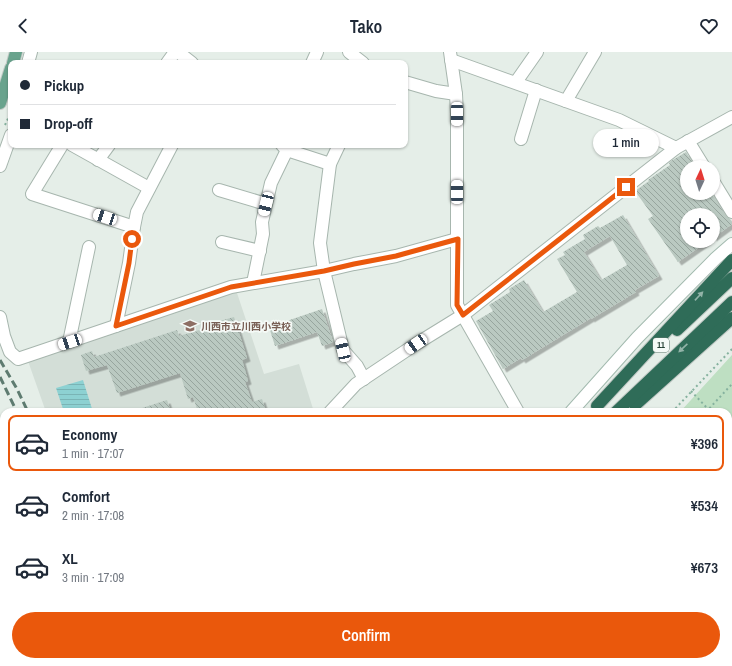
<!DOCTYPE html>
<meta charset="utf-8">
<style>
body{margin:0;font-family:"Archivo Narrow","Noto Sans JP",sans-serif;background:#f6f6f7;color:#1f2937;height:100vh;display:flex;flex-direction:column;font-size:15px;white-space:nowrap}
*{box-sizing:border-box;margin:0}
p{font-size:13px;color:#747a83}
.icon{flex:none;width:22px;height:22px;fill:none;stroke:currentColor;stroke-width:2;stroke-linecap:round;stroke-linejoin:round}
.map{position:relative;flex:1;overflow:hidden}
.side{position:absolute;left:0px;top:356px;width:732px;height:258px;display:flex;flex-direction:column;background:#fff;border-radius:12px 12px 0 0;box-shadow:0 1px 3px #0004}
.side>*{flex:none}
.hud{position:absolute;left:8px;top:8px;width:400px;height:88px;border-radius:8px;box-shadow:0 1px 3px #0004;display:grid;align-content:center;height:88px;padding:0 12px;background:#fff}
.needle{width:26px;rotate:4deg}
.fabs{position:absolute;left:680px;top:108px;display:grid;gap:8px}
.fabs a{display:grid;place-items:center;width:40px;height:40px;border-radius:50%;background:#fff;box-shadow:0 1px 3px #0004;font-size:20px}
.end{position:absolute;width:18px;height:18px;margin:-9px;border:5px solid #ea580c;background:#fff;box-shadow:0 0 0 2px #fff}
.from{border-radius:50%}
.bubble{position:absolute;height:28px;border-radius:14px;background:#fff;box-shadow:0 1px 3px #0004;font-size:13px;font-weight:600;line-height:28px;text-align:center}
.car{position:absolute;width:12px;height:24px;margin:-12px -6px;border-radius:5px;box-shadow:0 0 3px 1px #0007;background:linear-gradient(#fff 24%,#345 0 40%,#fff 0 76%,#345 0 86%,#fff 0)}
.hud b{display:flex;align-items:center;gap:14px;height:38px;font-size:15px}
.hud b+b{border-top:1px solid #e0e1e3}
.hud i{width:10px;height:10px;background:#1f2937}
ul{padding:7px 0 0;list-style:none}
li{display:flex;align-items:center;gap:12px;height:56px;margin:0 8px 6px;padding:0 4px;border:2px solid transparent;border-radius:8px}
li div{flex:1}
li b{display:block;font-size:15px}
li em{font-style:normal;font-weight:600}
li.on{border-color:#ea580c}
li>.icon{width:36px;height:36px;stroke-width:1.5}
.primary-button{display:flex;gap:8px;margin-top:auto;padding:8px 12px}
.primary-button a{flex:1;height:46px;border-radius:24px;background:#ea580c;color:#fff;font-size:16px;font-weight:600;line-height:46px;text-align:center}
header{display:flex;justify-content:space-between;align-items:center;height:52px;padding:0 12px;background:#fff;font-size:18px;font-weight:600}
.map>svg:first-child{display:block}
</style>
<header><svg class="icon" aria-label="back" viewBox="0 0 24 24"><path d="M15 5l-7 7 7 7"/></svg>Tako<svg class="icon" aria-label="heart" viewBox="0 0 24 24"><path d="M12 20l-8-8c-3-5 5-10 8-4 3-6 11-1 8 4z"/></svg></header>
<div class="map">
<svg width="732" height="614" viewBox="0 0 732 614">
<defs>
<pattern id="water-rules" width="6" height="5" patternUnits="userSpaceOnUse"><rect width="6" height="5" fill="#8dd1d2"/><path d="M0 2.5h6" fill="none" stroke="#7ab4b5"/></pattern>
<pattern id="building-back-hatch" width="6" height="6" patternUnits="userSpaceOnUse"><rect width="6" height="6" fill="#bac9c1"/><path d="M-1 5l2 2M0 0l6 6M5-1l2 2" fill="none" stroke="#97a59e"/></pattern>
<filter id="shadow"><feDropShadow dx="3.5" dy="3.5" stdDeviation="0" flood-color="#0004"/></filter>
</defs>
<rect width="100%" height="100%" fill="#e5eee8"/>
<path fill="#d3ded7" d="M236,238L264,322L299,312L314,360H46L28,309Z"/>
<g fill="#bedfc2">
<path d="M732,303V375L728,379V360H680Z"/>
<path d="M481,610H581L577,614H478Z"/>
</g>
<g fill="url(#water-rules)">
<path d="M83,328L93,360H64L56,336Z"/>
<path d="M732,458V549L728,554V460Z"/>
<path d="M581,610H679L675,614H577Z"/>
</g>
<g fill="url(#building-back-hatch)" fill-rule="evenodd" filter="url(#shadow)">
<path d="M686,100L695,115H687V141H711L726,164L730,167L732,170V172L713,186V163H687V189H708L678,210L648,167L653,164L635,139L649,129L648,128L670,113L669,111L671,109Z"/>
<path d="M623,163L659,224L635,238L636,240L591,267V266L522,308L521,306L503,317L476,269L493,259L489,253L510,240L509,237L524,228L543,260L577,240L557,207L565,203L563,200L585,187L583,183L598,174L600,176ZM610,184L627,213L601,228L584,200Z"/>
<path d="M322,257L333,290L322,294L317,280L275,294L269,275Z"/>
<path d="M234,265L247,306L242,308L248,329L245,330L252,350L262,347L266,360H198L193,345L188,347L180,321L117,341L107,313L86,319L81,303L92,299L94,305L177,278L179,284L203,277L202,274Z"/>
<path d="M167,348L171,360H137L136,358Z"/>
</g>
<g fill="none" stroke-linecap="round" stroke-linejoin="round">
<g stroke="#a7b6ae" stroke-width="14">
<g id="street">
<path d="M178,0L192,11"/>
<path d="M349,0L363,11"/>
<path d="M450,0L456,42L457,62V253L518,360"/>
<path d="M451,8L619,68L676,96"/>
<path d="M28,11L31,0"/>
<path d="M167,11L175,0"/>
<path d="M312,11L317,0"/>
<path d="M405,30L436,39L456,42"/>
<path d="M516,30L537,0"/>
<path d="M566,49L595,0"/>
<path d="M521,87L536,38"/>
<path d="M688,89L704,115"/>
<path d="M62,93L32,142L134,175"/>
<path d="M72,93L149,136"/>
<path d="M282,93L287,98L330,112"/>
<path d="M339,93L330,112L320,191L324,219L343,298L357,314L364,327"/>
<path d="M98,108L109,93"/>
<path d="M0,114L11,83"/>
<path d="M713,129L732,160"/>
<path d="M219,138L266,152"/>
<path d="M222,190L260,199"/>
<path d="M253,231L263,182L262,170L271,131L287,98"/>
<path d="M0,265L4,284L10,300L18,307L231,235L324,219L354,212L396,204L457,187"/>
<path d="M116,274L129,211L134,175L137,160L172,93"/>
<path d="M69,290L89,195"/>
<path d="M330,360L356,332L416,292L463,263L676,96L732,65"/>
<path d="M0,388L4,390"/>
<path d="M0,489L4,487"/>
<path d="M112,610L114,614"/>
<path d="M32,614L38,610"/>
<path d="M276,614V610"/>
</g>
</g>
<g stroke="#a3baaf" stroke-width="14">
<g id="secondary">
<path d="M571,360L637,286L716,206L732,192"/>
<path d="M386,614L389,610"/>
</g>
</g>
<g stroke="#c2cac6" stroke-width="14">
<g id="primary">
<path d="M13,11L16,0"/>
<path d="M0,51L11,16"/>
</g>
</g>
<g stroke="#c2cac6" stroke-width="14">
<g id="highway">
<path d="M677,278L732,226"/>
<path d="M635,353L732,266"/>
<path d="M597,354L732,208"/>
<path d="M616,360L732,250"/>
<path d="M435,614L436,610"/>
<path d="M454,614V610"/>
</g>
</g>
<g stroke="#85b19e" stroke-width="2" stroke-dasharray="2 3" stroke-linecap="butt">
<path d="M5,73L11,60"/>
<path d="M691,339L708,357"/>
<path d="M672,360L732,297"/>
<path d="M706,360L732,332"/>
<path d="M410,614L413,610"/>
<path d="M468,614L472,610"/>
</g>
<use href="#street" stroke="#fff" stroke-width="12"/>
<use href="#secondary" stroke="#fff" stroke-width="12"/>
<use href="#primary" stroke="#69a38d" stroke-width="12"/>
<use href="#highway" stroke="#2f6c58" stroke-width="12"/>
<g stroke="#5e7b70" stroke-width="3" stroke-dasharray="8 4" stroke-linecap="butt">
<path d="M0,308L17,337L28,360"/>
<path d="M0,325L17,360"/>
<path d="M124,610L126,614"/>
</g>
</g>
<defs><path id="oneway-solid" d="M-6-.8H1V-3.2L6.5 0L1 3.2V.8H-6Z"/></defs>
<g fill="#92b3a8">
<use href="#oneway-solid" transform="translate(699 244) rotate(-47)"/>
<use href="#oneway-solid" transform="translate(683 296) rotate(137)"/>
</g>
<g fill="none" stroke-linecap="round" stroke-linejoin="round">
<path stroke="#ea580c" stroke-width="5" d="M132,187L129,211L116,274L231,235L324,219L354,212L396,204L458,187L457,253L463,263L626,135"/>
</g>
<defs>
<g id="school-bare" transform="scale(1.08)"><path d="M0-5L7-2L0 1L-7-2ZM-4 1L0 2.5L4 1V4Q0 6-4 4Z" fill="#8d6e63" stroke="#f5faf7" stroke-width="2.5" paint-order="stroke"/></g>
</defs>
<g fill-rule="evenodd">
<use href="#school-bare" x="190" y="274"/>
</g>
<g text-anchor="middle" stroke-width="3.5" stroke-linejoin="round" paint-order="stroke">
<rect fill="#f5faf7" stroke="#63786e" stroke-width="1" x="653" y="286" width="16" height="14" rx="3"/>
<g font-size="9" font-weight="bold" fill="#244034">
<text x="661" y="296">11</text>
</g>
<g font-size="10" font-weight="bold" fill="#785e54" stroke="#f5faf7" text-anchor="start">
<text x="201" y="278">川西市立川西小学校</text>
</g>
</g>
</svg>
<div class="fabs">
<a><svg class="needle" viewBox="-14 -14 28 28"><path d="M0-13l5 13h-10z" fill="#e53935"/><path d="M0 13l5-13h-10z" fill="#747a83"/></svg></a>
<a><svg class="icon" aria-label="locate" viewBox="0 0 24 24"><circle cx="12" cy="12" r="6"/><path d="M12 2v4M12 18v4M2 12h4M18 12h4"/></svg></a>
</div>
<i class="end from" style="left:132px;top:187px"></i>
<i class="end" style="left:626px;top:135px"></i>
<div class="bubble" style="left:593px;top:77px;width:66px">1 min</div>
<i class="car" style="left:457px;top:62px;rotate:180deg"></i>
<i class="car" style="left:457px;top:140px;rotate:0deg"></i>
<i class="car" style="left:266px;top:152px;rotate:194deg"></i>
<i class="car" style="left:105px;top:165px;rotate:288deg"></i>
<i class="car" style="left:70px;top:290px;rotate:252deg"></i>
<i class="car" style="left:416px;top:292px;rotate:236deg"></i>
<i class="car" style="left:343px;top:298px;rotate:347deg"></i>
<div class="hud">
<b><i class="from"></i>Pickup</b>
<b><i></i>Drop-off</b>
</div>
<section class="side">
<ul>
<li class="on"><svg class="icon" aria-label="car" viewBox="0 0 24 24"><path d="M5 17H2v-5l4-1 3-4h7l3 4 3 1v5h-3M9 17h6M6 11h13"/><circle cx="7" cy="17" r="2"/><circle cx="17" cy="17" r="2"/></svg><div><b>Economy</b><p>1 min · 17:07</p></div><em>¥396</em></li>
<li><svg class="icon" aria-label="car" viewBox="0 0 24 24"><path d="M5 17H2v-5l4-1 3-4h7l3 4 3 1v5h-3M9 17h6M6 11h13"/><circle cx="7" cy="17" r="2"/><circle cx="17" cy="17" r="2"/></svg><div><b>Comfort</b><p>2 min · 17:08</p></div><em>¥534</em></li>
<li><svg class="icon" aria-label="car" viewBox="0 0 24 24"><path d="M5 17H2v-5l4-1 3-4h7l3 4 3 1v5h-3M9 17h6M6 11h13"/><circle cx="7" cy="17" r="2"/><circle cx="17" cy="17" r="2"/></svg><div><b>XL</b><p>3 min · 17:09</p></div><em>¥673</em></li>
</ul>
<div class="primary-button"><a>Confirm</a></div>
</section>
</div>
